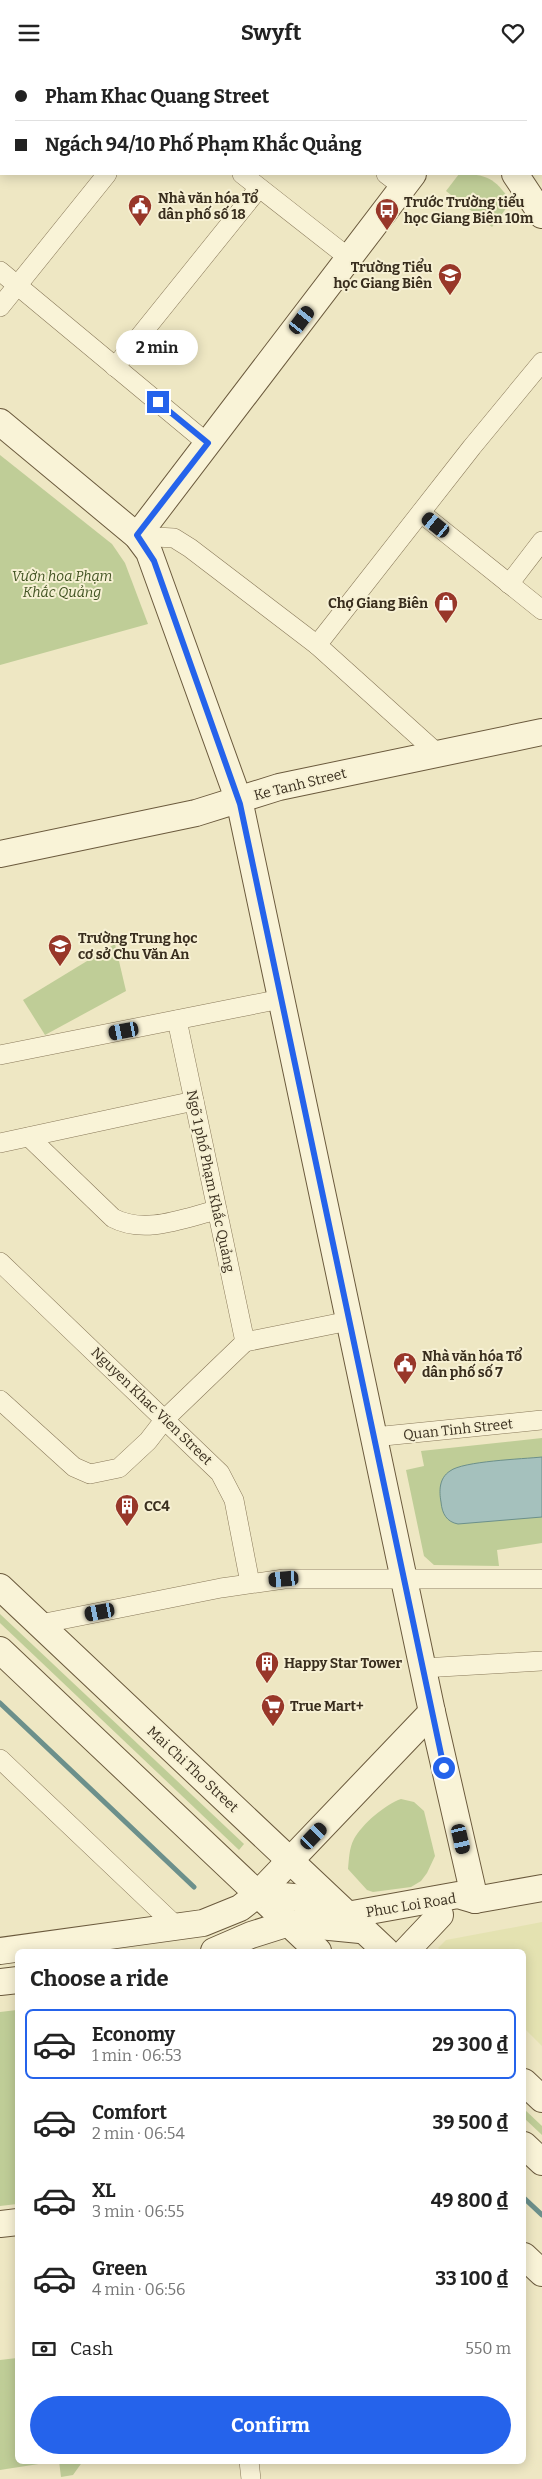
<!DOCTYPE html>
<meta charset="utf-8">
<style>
body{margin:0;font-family:Bitter,serif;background:#f2f2f2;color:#222;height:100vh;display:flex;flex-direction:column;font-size:19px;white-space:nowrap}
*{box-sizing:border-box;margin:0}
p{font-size:16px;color:#767676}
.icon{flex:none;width:28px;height:28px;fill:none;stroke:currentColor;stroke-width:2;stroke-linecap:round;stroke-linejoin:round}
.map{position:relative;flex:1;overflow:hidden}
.side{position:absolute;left:15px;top:1884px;width:511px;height:515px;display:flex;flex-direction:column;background:#fff;border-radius:8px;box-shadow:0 2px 12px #0003}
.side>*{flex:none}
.banner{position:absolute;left:0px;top:0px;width:542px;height:110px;box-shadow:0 2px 12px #0003;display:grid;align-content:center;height:110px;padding:0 15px;background:#fff}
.end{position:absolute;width:22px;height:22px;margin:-11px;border:6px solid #2563eb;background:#fff;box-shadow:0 0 0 2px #fff}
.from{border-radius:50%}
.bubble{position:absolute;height:35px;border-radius:18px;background:#fff;box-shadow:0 2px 12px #0003;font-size:16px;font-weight:700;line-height:35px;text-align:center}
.car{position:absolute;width:15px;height:30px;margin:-15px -8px;border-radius:6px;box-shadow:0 0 4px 1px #0007;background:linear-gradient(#222 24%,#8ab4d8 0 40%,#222 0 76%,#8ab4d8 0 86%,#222 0)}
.banner b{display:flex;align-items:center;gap:18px;height:48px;font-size:19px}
.banner b+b{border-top:1px solid #e0e0e0}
.banner i{width:12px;height:12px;background:#222}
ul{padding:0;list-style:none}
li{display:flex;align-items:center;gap:15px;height:70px;margin:0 10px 8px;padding:0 5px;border:2px solid transparent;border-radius:8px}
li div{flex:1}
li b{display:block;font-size:19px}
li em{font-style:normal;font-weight:700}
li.on{border-color:#2563eb}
li>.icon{width:45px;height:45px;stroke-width:1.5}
h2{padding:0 15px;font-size:22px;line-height:60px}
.pay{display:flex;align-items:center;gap:12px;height:55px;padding:0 15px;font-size:19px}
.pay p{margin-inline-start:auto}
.primary-button{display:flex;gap:10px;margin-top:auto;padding:10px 15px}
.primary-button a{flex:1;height:58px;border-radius:30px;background:#2563eb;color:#fff;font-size:20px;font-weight:700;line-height:58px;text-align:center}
header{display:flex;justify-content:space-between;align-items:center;height:65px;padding:0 15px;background:#fff;font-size:22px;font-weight:700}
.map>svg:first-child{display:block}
</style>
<header><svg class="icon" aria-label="menu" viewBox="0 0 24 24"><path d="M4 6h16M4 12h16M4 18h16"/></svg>Swyft<svg class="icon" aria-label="heart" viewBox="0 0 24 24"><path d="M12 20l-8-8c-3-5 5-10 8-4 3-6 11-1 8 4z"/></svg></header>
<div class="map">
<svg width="542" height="2414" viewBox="0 0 542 2414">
<rect width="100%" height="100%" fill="#eee7c3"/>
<path fill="#e4e2b1" d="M542,1857V1981L524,1963V1886H442L438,1883L446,1875Z"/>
<g fill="#bfcd97">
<path d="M459,109C487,109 495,113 511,137L492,162L446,126Z"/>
<path d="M0,390L112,479L125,498L148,559L0,600Z"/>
<path d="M115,879L126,926L45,970L23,935Z"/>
<path d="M542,1373V1478L497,1485L499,1501L434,1500L424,1491L406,1405L424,1401L421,1386Z"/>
<path d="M0,1549L244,1779L239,1785L0,1558Z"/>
<path d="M401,1734L414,1737L424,1746L435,1791L427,1808L421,1816L411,1822L373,1827L367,1825L348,1804C349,1795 349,1783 354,1774C362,1759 386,1739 401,1734Z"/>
<path d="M17,1945V2139L0,2141V1947Z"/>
<path d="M524,2044L542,2061V2070L524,2053Z"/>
<path d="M17,2293L18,2396H58L0,2405V2295Z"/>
<path d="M59,2396H83L73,2410L61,2412Z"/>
</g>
<g fill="#a5c1bd" stroke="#6c908b">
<path d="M318,0H445L320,1Z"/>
<path d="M542,1392V1452L458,1459C447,1457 442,1449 441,1437C439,1426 439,1413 450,1406C463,1396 523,1394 542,1392Z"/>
</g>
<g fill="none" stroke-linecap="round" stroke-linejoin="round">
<g stroke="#6c908b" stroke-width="5">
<path d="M0,1638L194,1822"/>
<path d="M524,2133L542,2150"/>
</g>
<g stroke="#89795a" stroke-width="20">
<g id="street">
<path d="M104,0L105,1"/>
<path d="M248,0L250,1"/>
<path d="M54,1L55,0"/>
<path d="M193,1L194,0"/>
<path d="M0,33L1,34"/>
<path d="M0,69L1,67"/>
<path d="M242,109L349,193"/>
<path d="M386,109L403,122"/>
<path d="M0,206L207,378"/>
<path d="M0,242L107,109"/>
<path d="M115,302L259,123"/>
<path d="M421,448L542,545"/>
<path d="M137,471L174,473L190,483L317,580L438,689"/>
<path d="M509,519L542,476"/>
<path d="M317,580L472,382L542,297"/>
<path d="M177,955L245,1277L349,1256"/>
<path d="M0,990L281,934"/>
<path d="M29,1072L113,1153C145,1170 184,1153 217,1145"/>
<path d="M0,1078L194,1036"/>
<path d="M0,1197L220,1408L234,1435L250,1518"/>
<path d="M0,1335L74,1402L90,1409L119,1403L148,1376L165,1354L245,1277"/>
<path d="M374,1372L542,1355"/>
<path d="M40,1559L221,1523L284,1514H542"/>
<path d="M423,1603L542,1596"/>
<path d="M0,1694L177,1862"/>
<path d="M249,2396L251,2414"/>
</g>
</g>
<g stroke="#6b5a3d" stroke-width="28">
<g id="secondary">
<path d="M495,1L496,0"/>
<path d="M515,109L542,150"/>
<path d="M0,357L137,471L149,487L240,739L432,1647L475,1835"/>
<path d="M137,471L413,109"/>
<path d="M0,789L196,748L279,722L542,667"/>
<path d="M0,1522L386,1886"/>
<path d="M0,1585L318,1886"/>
<path d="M258,1829L294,1832L347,1850L458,1830L475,1835L542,1823"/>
<path d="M0,1886L203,1858L240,1843L258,1829L432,1647"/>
<path d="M214,1886L251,1870L289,1858L360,1865"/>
<path d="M406,1886L440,1850"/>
<path d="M0,1917L18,1915"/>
<path d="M524,2017L542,2034"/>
<path d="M524,2080L542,2097"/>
<path d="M0,2159L18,2157"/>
<path d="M524,2191L542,2208"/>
</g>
</g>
<use href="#street" stroke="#f9f3d7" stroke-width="19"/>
<use href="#secondary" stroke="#f9f3d7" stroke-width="26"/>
</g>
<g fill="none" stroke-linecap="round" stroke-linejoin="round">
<path stroke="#2563eb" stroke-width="6" d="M158,337L208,378L137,470L154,496L240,739L444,1703"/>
</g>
<defs>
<g id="civic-pin" transform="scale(1.25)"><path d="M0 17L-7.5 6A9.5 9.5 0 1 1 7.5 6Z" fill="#983729" stroke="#f6f0d3"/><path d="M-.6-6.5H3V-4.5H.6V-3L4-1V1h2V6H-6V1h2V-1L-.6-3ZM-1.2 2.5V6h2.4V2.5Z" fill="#fff"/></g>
<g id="bus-pin" transform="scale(1.25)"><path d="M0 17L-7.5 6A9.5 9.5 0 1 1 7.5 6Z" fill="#983729" stroke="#f6f0d3"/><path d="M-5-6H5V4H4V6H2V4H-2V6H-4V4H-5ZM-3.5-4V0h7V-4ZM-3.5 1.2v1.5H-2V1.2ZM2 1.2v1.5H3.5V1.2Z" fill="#fff"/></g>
<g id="school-pin" transform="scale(1.25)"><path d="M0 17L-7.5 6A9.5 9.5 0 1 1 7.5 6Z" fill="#983729" stroke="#f6f0d3"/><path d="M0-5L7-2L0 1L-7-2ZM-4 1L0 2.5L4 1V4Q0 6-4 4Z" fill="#fff"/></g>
<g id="shop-pin" transform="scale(1.25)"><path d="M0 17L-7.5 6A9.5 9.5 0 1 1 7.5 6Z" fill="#983729" stroke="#f6f0d3"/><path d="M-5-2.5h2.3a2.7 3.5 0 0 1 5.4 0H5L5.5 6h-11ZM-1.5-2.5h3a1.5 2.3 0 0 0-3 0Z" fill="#fff"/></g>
<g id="building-pin" transform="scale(1.25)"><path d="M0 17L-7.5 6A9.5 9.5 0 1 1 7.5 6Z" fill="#983729" stroke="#f6f0d3"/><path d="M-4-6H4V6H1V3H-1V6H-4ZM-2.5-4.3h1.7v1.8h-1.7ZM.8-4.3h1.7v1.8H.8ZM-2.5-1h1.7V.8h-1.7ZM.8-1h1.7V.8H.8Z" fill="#fff"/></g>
<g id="supermarket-pin" transform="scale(1.25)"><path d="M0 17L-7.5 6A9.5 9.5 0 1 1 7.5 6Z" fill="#983729" stroke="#f6f0d3"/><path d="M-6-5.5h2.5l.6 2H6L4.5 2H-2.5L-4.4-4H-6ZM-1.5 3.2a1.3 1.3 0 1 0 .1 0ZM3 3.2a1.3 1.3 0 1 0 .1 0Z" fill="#fff"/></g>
</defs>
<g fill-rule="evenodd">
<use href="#civic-pin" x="140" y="141"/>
<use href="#bus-pin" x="387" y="145"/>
<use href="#school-pin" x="450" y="210"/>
<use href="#shop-pin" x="446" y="538"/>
<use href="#school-pin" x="60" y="881"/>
<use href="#civic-pin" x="405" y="1299"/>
<use href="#building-pin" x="127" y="1441"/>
<use href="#building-pin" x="267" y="1598"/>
<use href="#supermarket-pin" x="273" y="1641"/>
</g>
<g text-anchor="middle" stroke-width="4" stroke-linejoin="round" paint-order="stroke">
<g font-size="14" font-weight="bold" fill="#392e1e" stroke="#f6f0d3" text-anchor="start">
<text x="158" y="138">Nhà văn hóa Tổ<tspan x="158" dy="16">dân phố số 18</tspan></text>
<text x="404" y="142">Trước Trường tiểu<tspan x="404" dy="16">học Giang Biên 10m</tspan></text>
<text x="432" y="207" text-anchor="end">Trường Tiểu<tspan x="432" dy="16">học Giang Biên</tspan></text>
<text x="428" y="543" text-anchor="end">Chợ Giang Biên</text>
<text x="78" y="878">Trường Trung học<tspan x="78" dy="16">cơ sở Chu Văn An</tspan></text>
<text x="422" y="1296">Nhà văn hóa Tổ<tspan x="422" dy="16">dân phố số 7</tspan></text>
<text x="144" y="1446">CC4</text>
<text x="284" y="1603">Happy Star Tower</text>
<text x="290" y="1646">True Mart+</text>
</g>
<g font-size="14" font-style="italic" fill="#435524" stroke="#f6f0d3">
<text x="62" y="516">Vườn hoa Phạm<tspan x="62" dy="16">Khắc Quảng</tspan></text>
</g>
<g font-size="14" fill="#392e1e" stroke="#f6f0d3">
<text transform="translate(300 719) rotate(-14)" y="5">Ke Tanh Street</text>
<text transform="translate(211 1116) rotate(78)" y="5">Ngõ 1 phố Phạm Khắc Quảng</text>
<text transform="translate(152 1341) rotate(44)" y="5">Nguyen Khac Vien Street</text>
<text transform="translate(458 1364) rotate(-6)" y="5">Quan Tinh Street</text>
<text transform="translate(193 1704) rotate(43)" y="5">Mai Chi Tho Street</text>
<text transform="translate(411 1840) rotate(-9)" y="5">Phuc Loi Road</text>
</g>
</g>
</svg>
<i class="end from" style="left:444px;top:1703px"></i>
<i class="end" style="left:158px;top:337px"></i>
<div class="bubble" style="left:116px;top:265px;width:82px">2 min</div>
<i class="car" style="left:302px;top:255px;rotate:37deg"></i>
<i class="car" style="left:436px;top:460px;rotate:309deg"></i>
<i class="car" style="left:124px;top:966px;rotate:259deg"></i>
<i class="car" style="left:284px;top:1514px;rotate:265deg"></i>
<i class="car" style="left:100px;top:1547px;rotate:259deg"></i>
<i class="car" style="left:314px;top:1771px;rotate:44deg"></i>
<i class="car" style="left:461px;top:1774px;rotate:167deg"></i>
<div class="banner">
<b><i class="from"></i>Pham Khac Quang Street</b>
<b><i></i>Ngách 94/10 Phố Phạm Khắc Quảng</b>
</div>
<section class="side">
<h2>Choose a ride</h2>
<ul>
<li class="on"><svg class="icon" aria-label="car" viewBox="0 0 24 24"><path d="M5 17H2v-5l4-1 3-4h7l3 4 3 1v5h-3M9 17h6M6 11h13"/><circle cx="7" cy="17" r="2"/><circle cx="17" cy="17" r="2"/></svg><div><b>Economy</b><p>1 min · 06:53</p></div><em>29 300 ₫</em></li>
<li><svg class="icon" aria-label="car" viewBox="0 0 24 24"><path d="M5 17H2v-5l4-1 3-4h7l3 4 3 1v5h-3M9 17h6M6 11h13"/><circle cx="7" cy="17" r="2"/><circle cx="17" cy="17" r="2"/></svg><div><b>Comfort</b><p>2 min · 06:54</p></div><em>39 500 ₫</em></li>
<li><svg class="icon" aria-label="car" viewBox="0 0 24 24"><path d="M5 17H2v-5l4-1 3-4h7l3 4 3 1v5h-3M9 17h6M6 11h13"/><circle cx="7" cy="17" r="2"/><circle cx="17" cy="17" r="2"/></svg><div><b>XL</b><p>3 min · 06:55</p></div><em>49 800 ₫</em></li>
<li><svg class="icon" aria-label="car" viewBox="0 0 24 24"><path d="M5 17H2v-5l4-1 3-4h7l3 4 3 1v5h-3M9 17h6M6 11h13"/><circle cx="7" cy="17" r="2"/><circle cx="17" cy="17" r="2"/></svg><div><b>Green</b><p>4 min · 06:56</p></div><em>33 100 ₫</em></li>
</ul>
<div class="pay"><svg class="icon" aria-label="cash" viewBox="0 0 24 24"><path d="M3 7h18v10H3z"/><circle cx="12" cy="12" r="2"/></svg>Cash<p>550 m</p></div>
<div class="primary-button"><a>Confirm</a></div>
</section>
</div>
